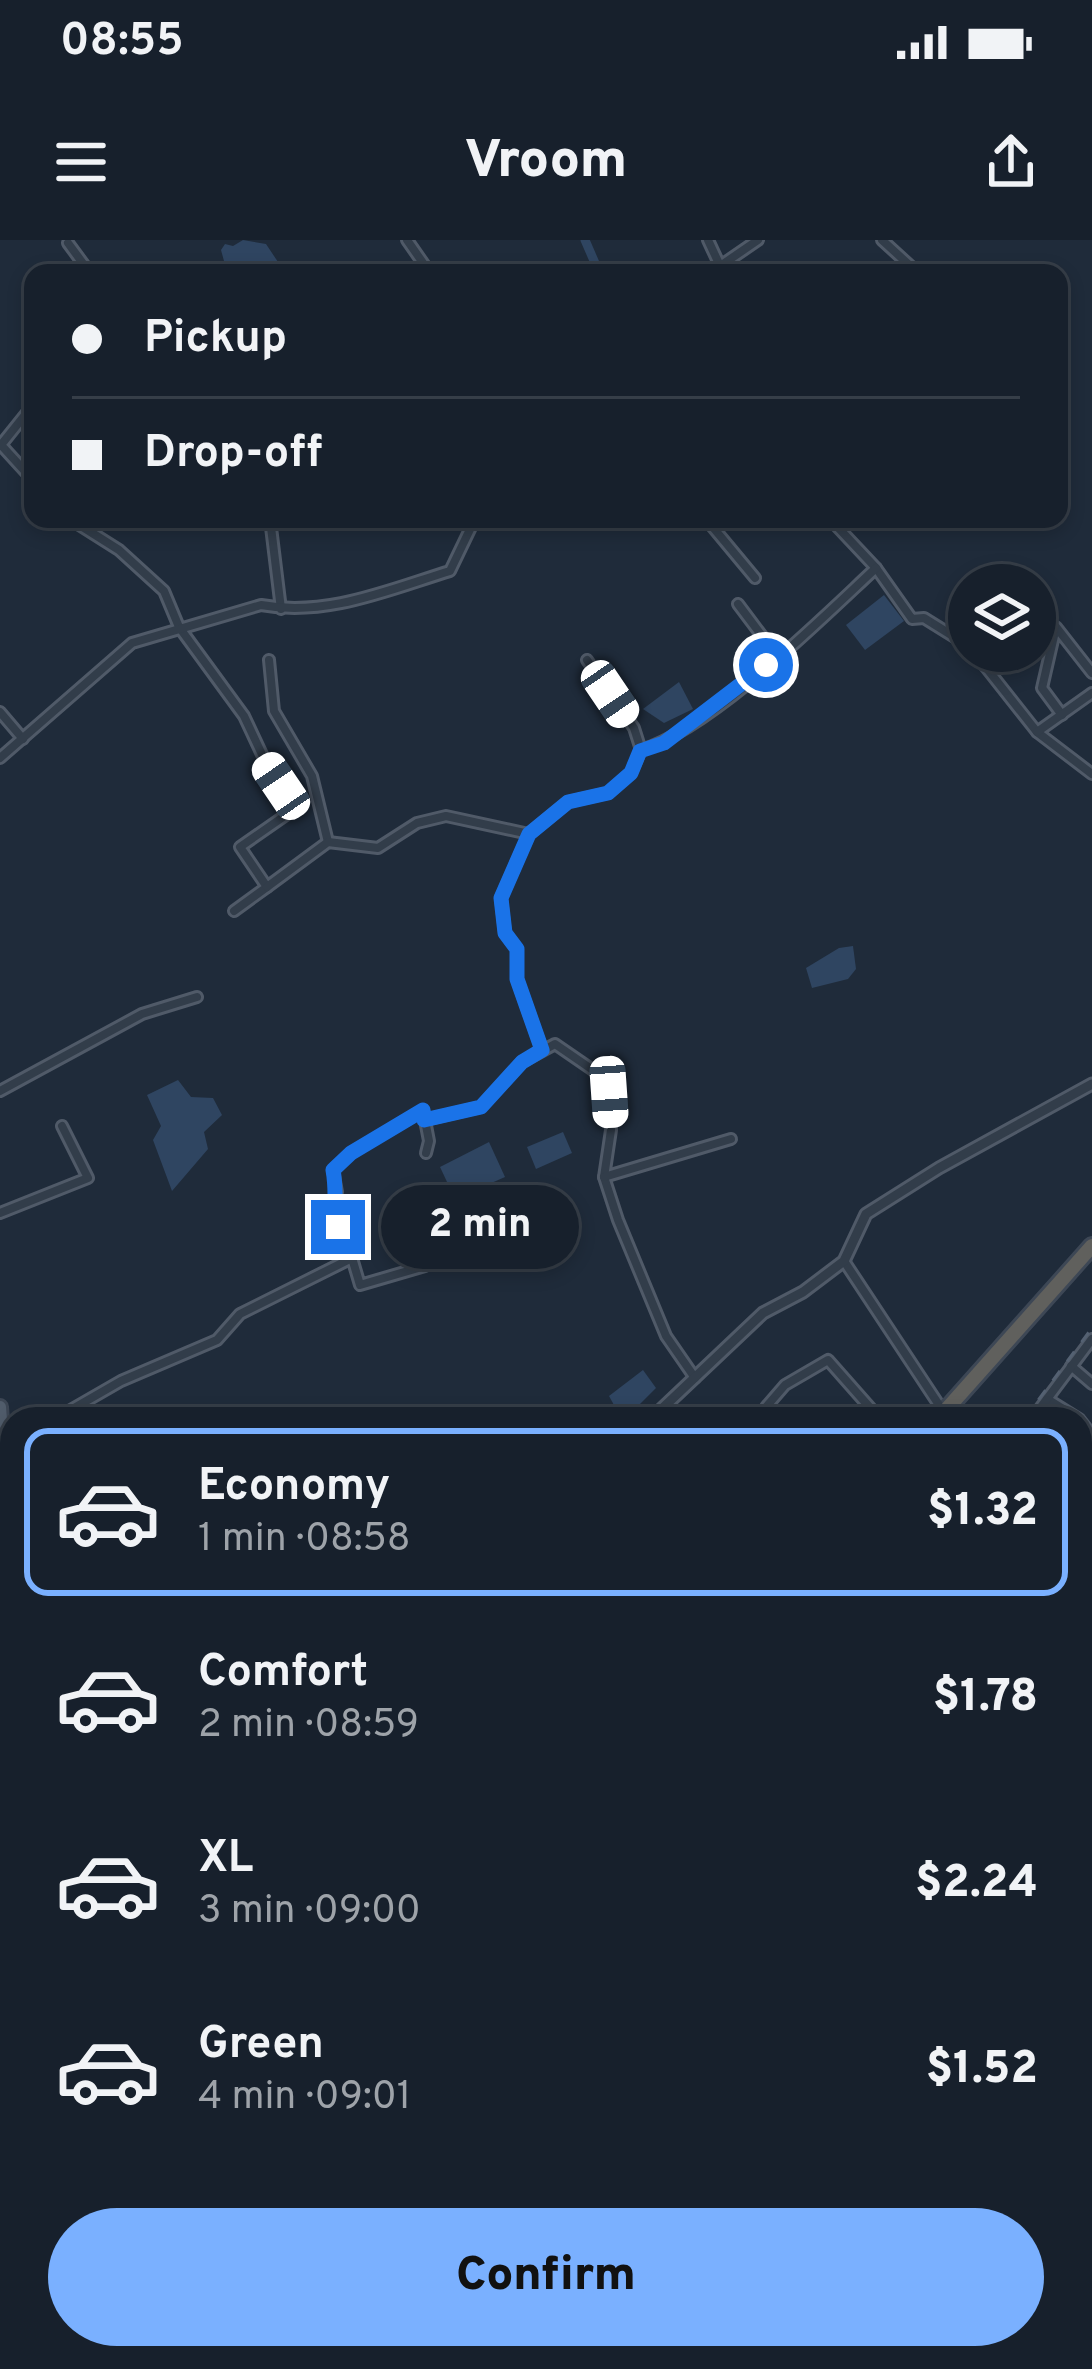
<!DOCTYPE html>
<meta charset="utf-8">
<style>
body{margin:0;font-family:Overpass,sans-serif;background:#202834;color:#f1f3f6;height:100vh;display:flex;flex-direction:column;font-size:45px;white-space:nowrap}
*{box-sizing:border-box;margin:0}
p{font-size:39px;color:#9ea3a9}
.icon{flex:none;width:66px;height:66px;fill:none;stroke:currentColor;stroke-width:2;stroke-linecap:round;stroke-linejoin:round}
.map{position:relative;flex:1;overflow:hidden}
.side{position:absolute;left:0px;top:1167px;width:1092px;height:963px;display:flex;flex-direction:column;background:#17202c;border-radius:36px 36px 0 0;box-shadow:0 6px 18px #0003,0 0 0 3px #363e48}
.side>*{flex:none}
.banner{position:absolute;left:24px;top:24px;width:1044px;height:264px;border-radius:24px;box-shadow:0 6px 18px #0003,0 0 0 3px #363e48;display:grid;align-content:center;height:264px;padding:0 48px;background:#17202c}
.buttons{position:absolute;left:948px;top:324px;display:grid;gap:24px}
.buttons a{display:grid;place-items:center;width:108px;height:108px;border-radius:50%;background:#17202c;box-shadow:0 6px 18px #0003,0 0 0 3px #363e48;font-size:60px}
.end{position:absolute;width:54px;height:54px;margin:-27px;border:15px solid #1a73e8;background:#fff;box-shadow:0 0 0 6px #fff}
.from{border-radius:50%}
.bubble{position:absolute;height:84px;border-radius:42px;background:#17202c;box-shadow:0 6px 18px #0003,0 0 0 3px #363e48;font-size:39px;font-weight:800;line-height:84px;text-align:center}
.car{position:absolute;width:36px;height:72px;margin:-36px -18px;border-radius:15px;box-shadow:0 0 9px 3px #0007;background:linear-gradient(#fff 24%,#345 0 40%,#fff 0 76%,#345 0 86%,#fff 0)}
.banner b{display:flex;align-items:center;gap:42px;height:114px;font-size:45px}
.banner b+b{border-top:3px solid #363e48}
.banner i{width:30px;height:30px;background:#f1f3f6}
ul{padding:21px 0 0;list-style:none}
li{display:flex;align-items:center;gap:36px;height:168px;margin:0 24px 18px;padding:0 24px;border:6px solid transparent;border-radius:24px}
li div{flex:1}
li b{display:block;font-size:45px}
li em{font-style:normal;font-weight:800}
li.current{border-color:#7ab0ff}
li>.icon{width:108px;height:108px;stroke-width:1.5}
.action{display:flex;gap:24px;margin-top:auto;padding:24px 48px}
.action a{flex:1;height:138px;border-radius:72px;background:#7ab0ff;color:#111;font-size:48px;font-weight:800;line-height:138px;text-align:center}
.status{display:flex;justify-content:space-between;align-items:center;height:84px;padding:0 60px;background:#17202c;direction:ltr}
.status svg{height:33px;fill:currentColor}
header{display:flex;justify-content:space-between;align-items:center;height:156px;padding:0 48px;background:#17202c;font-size:54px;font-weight:800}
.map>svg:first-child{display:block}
</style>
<div class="status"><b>08:55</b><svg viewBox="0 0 49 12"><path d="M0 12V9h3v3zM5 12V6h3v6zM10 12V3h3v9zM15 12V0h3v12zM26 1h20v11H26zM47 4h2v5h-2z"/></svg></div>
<header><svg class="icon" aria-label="menu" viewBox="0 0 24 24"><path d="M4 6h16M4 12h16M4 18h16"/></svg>Vroom<svg class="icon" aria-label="share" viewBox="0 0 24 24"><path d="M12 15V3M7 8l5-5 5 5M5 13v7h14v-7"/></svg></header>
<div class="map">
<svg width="1092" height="2129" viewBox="0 0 1092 2129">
<rect width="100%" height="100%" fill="#1f2b3a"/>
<g fill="#2f4561">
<path d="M243,0L266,4L278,22L269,31L241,33L233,21H224L221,10L225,4L233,6Z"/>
<path d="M884,355L904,381L865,410L846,385Z"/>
<path d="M679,442L693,469L664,483L643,469Z"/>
<path d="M853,706L856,729L848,739L812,748L806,728L839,708Z"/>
<path d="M178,840L191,857L213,858L222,875L204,892L208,909L172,951L153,900L161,886L147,855Z"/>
<path d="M563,892L572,913L536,929L527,907Z"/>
<path d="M489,902L505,937L455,959L440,927Z"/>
<path d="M643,1130L656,1148L637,1167L620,1176L609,1156Z"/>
</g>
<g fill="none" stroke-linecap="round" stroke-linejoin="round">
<g stroke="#2f4561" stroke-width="9">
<path d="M585,0L598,30"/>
<path d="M284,2129L290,2118"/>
</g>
<g stroke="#505a68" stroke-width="14">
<g id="minor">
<path d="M407,0L430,33"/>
<path d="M708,0L721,28"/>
<path d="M882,0L918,33"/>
<path d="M68,3L90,33"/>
<path d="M710,33L758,0"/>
<path d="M33,165L1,205L33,240"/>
<path d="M70,279L119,310L164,351L179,387L244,476L266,523L296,568L240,607L267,647L234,671"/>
<path d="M270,279L281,369"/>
<path d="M706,279L755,338"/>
<path d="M830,279L876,328L912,379L924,378L969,406"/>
<path d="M738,364L777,416"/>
<path d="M973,411L1037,492L1092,534"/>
<path d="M269,420L274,471L312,536L328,602"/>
<path d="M0,472L23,499"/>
<path d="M1062,475L1042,448L1056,387L1092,433"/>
<path d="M1037,492L1092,453"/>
<path d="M641,510C712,488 819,381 876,328"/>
<path d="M0,518L132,403L261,365C327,377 388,350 450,331L475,279"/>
<path d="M267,647L328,602L378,608L417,583L446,576L529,594"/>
<path d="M542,810L517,739V709L505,693L501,658L529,594L568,562L608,553L631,533L641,510L634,488L587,420"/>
<path d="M0,851L142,774L197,757"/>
<path d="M425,880L481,867L522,822L555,804L603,837L609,852L611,890L604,937L618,980L666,1096L695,1138"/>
<path d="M604,937L731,899"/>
<path d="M0,973L88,938L62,886"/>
<path d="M352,1018L333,964L337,952L333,930L351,913L423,870L429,901L426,913"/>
<path d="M844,1021L943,1171"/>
<path d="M1071,1126L1092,1144"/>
<path d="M1047,1159L1079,1179"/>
<path d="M766,1167L785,1145L828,1120L880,1179"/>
<path d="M198,1172L200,1179"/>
<path d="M55,1179L121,1141L217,1100L240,1074L352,1018L360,1045L425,1026"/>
<path d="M1032,1179L1092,1099"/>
<path d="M1080,1180L1091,1194"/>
<path d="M0,1619L12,1620"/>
<path d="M1080,1627L1089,1645L1080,1654"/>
<path d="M1080,1676L1090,1695"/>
<path d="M1080,1790L1092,1797"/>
<path d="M0,1892L12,1908"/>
<path d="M1080,2013L1092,2017"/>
<path d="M915,2129L924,2118"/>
<path d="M967,2129H973"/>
<path d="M1028,2129L1035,2121L1033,2118"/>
</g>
</g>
<g stroke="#505a68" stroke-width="15">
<g id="tertiary">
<path d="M651,1179L763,1073L803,1052L844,1021L866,974L939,928L1092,844"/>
<path d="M296,2129L302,2118"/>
</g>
</g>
<g stroke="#3c4654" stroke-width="18">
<g id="primary">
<path d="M0,1167L12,1327"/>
<path d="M0,1307L5,1430L0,1515"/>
<path d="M0,1600L12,1490"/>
</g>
</g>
<g stroke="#3d4755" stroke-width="20">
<g id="trunk">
<path d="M938,1179L1092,1006"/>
<path d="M0,1650H12"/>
<path d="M0,1961L12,1952"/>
<path d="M0,1978L12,1968"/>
<path d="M762,2118L776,2129"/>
</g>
</g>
<use href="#minor" stroke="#323d4a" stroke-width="8"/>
<use href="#tertiary" stroke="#323d4a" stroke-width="9"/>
<use href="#primary" stroke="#505c6b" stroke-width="12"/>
<use href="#trunk" stroke="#60605d" stroke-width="14"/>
<g stroke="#546172" stroke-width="3" stroke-dasharray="12 12" stroke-linecap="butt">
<path d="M1024,1179L1092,1088"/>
<path d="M308,2129L315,2118"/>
</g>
</g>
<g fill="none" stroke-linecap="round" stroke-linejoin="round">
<path stroke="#1a73e8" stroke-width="15" d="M338,987C333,966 337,951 333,930L351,913L423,870L424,880L481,867L522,822L542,810L517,739V709L505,693L501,658L529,594L568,562L608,553L631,533L640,511L664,503L766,425"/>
</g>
</svg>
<div class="buttons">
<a><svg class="icon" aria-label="layers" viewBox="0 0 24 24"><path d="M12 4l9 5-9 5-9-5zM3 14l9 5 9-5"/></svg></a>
</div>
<i class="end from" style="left:766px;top:425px"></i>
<i class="end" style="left:338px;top:987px"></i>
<div class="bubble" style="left:381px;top:945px;width:198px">2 min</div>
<i class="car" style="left:610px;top:454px;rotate:146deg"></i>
<i class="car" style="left:281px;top:546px;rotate:326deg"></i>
<i class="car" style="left:609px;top:852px;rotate:176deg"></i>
<div class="banner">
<b><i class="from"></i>Pickup</b>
<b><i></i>Drop-off</b>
</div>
<section class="side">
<ul>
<li class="current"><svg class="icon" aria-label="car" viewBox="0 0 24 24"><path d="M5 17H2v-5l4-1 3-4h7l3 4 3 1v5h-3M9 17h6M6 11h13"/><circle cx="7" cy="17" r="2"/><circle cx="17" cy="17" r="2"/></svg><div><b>Economy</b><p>1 min · 08:58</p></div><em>$1.32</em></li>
<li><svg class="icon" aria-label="car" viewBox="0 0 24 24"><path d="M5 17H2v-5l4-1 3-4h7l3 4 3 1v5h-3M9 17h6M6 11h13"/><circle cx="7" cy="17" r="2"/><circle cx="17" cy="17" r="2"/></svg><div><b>Comfort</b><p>2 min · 08:59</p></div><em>$1.78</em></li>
<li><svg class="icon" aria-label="car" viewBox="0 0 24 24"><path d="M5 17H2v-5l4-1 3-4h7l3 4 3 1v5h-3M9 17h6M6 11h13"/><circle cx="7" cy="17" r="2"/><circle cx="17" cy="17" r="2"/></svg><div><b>XL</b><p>3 min · 09:00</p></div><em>$2.24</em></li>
<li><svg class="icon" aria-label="car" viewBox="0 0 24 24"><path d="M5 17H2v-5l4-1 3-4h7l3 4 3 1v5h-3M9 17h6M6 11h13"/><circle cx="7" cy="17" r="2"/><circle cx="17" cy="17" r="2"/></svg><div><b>Green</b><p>4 min · 09:01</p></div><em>$1.52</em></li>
</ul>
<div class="action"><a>Confirm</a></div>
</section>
</div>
